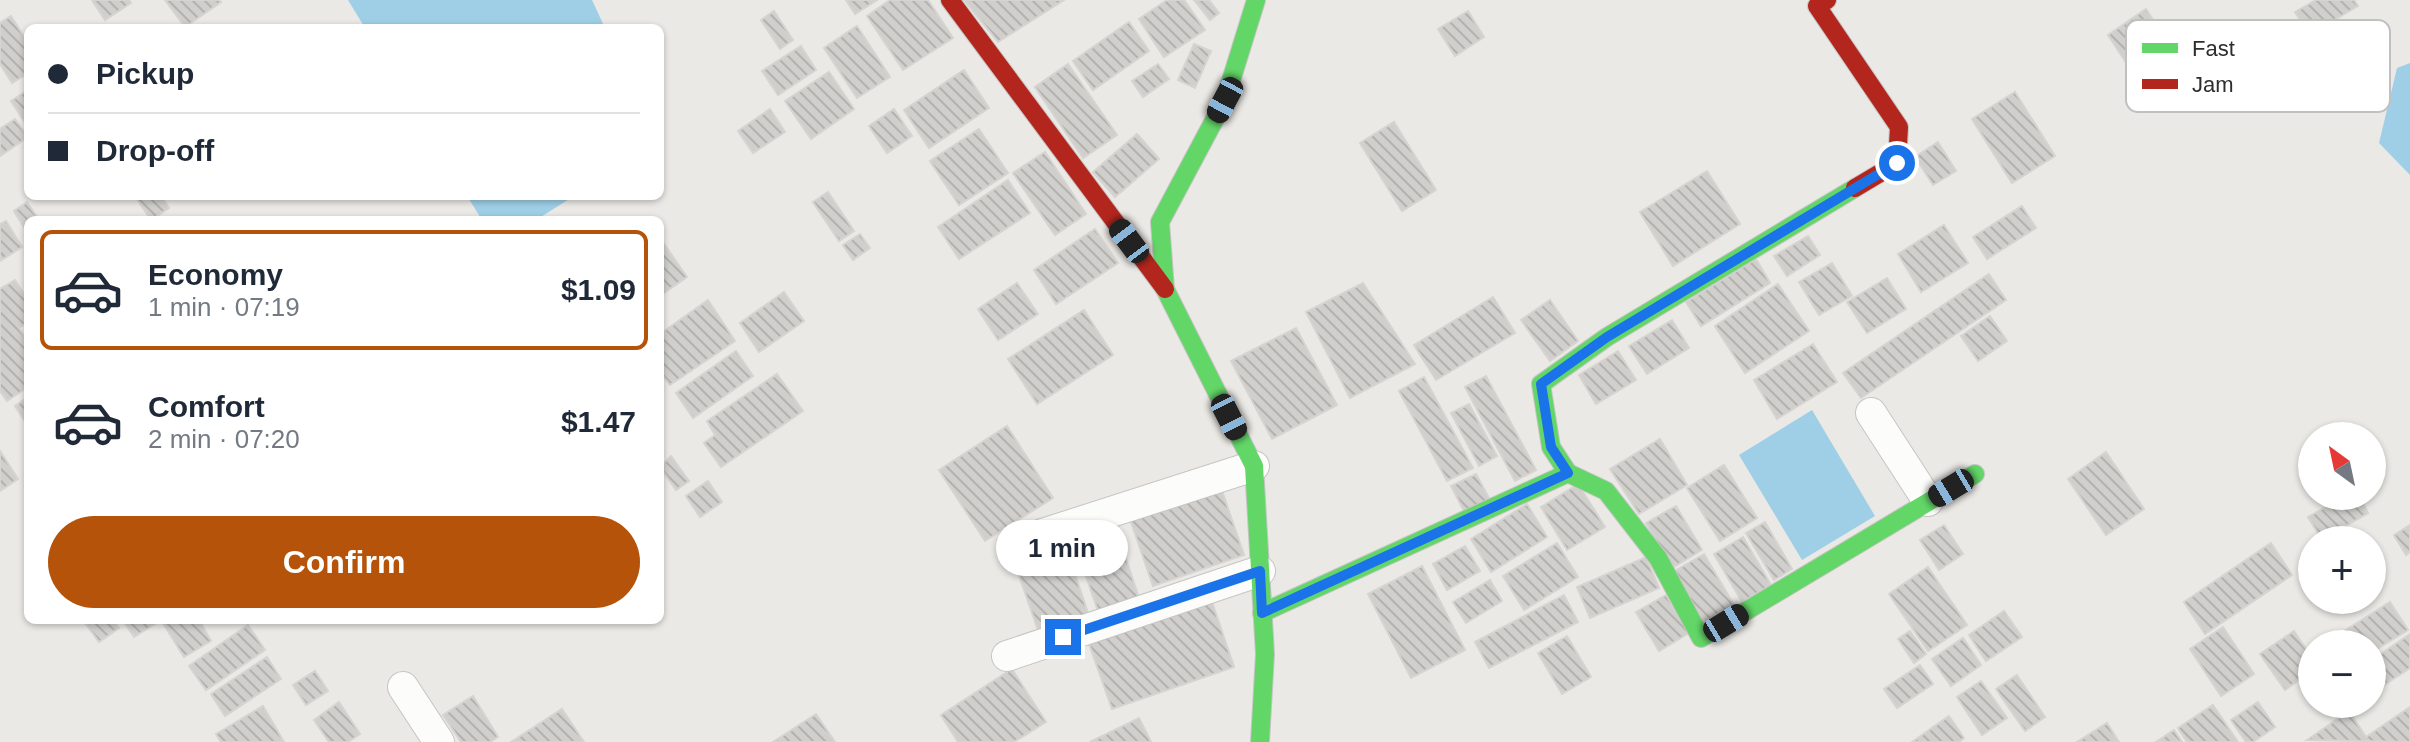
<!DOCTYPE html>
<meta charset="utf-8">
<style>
body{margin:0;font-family:Helvetica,sans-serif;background:#f2f2f3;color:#1f2937;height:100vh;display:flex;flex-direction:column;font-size:30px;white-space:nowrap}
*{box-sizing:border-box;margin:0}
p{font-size:26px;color:#747a83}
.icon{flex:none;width:44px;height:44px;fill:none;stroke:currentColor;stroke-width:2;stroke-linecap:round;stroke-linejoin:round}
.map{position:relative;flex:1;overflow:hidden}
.details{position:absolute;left:24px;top:216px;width:640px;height:408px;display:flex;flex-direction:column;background:#fff;border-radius:12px;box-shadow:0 2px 6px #0004}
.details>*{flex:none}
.guide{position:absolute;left:24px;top:24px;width:640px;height:176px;border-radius:12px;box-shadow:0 2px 6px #0004;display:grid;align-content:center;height:176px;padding:0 24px;background:#fff}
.needle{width:52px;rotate:327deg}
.controls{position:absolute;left:2298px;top:422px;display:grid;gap:16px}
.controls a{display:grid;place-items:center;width:88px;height:88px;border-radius:50%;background:#fff;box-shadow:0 2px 6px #0004;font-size:40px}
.end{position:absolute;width:36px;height:36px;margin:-18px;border:10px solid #1a73e8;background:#fff;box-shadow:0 0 0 4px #fff}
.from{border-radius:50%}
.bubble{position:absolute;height:56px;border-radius:28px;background:#fff;box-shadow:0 2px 6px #0004;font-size:26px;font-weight:700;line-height:56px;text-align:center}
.car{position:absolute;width:24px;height:48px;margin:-24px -12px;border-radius:10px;box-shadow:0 0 6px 2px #0007;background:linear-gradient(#222 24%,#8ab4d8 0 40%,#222 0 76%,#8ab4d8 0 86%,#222 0)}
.guide b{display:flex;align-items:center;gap:28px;height:76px;font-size:30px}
.guide b+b{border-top:2px solid #e0e1e3}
.guide i{width:20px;height:20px;background:#1f2937}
ul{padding:14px 0 0;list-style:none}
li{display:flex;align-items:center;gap:24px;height:120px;margin:0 16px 12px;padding:0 8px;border:4px solid transparent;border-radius:12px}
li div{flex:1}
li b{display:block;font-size:30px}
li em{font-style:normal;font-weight:700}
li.on{border-color:#b45309}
li>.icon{width:72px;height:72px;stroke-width:1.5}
.button{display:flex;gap:16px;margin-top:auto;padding:16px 24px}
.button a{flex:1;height:92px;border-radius:48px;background:#b45309;color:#fff;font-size:32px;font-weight:700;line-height:92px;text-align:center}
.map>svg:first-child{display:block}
</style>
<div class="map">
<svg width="2410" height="742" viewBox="0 0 2410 742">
<defs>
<pattern id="building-back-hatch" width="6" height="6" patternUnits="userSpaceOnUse" patternTransform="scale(2)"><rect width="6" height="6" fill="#d0cfcc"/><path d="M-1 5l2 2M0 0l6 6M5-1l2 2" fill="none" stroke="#b3b2b0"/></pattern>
</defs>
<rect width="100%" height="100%" fill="#ebe9e5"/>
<g fill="#9fcfe6">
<path d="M348,0H592L605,28H365Z"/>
<path d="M2410,63V175L2379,143L2397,68Z"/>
<path d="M467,196H574L536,220H482Z"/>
<path d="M1812,410L1875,516L1802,560L1739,455Z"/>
</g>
<g fill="url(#building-back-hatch)" stroke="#d6d4d1" stroke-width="2">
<path d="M92,0H129L131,3L105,20Z"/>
<path d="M165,0H219L221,2L185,27Z"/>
<path d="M846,0H877L855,14Z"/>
<path d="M890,0H928L953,38L903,70L867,16Z"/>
<path d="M964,0H1064L998,42Z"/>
<path d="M1167,0H1184L1205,30L1164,57L1139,19Z"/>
<path d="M1194,0H1209L1219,13L1210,20Z"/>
<path d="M2316,0H2354L2358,6L2309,35L2295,12Z"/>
<path d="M2146,9L2165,38L2127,64L2108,35Z"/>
<path d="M774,11L793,40L780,49L761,20Z"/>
<path d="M1468,11L1484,37L1455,56L1438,29Z"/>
<path d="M11,16L28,43V73L12,83L0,64V23Z"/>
<path d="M1129,22L1149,51L1093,90L1073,61Z"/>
<path d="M857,26L890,77L857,98L824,48Z"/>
<path d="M1194,44L1211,51L1195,88L1178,80Z"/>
<path d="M801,46L816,70L778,95L762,71Z"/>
<path d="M1068,64L1117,135L1083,158L1035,87Z"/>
<path d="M1158,64L1169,79L1143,97L1132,81Z"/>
<path d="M964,70L989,108L929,148L904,110Z"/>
<path d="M829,72L854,109L811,139L785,101Z"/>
<path d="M28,90V127L11,101Z"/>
<path d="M2015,92L2055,156L2012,183L1972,119Z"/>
<path d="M770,109L785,132L753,153L738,131Z"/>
<path d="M894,109L912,136L887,153L869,126Z"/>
<path d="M15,119L28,137L0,156V129Z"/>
<path d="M1394,122L1436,190L1402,211L1360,143Z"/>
<path d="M979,129L1008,173L959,205L930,161Z"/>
<path d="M1137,134L1159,159L1115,197L1093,172Z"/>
<path d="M1938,142L1956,171L1933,185L1915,157Z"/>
<path d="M1045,152L1086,214L1055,235L1013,173Z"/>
<path d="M1707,171L1740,224L1673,266L1640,212Z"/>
<path d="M1008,180L1030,213L959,259L938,227Z"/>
<path d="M828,192L854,231L839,241L813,202Z"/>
<path d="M135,196H161L169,208L151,220Z"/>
<path d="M27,202L39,220H28V234L14,211Z"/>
<path d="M2022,206L2036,228L1987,259L1973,237Z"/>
<path d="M6,221L22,247L0,261V224Z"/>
<path d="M1944,225L1968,263L1921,292L1898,254Z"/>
<path d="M1095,229L1118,263L1056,304L1034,270Z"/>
<path d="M860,234L870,248L853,260L843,245Z"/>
<path d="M1808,236L1820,255L1787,276L1774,256Z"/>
<path d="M662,241L687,277L661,295L660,242Z"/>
<path d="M1756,259L1770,283L1701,326L1686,302Z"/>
<path d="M1832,263L1852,296L1819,315L1799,282Z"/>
<path d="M1989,274L2006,300L1861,398L1843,373Z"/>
<path d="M1887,278L1906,309L1867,333L1847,302Z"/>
<path d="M15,280L28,300V322L19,328L28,342V387L7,401L0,391V289Z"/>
<path d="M1017,283L1038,314L998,340L978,309Z"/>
<path d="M1363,283L1415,364L1350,398L1306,312Z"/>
<path d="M1778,284L1809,331L1745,373L1715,326Z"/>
<path d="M784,292L804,321L759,352L740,323Z"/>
<path d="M1493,297L1515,333L1436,380L1414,345Z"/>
<path d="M708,300L735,341L670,385L660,372V334Z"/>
<path d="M1550,300L1578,341L1550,361L1521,320Z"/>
<path d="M1084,310L1113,355L1037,404L1008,359Z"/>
<path d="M1990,316L2007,341L1978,361L1961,336Z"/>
<path d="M1672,320L1689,348L1647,374L1629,346Z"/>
<path d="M1296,328L1337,405L1272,439L1231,361Z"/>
<path d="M1813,344L1837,382L1777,419L1754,380Z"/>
<path d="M736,351L753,376L693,418L676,393Z"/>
<path d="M1618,351L1636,380L1596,404L1579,375Z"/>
<path d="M777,374L803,411L721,467L704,443L715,435L707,421Z"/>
<path d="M1486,376L1536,470L1515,481L1465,387Z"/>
<path d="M1424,377L1473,468L1447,481L1399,391Z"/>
<path d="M28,397V426L15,406Z"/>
<path d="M1469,404L1497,456L1479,466L1451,413Z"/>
<path d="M1007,426L1053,498L985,541L939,470Z"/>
<path d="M1660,439L1687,485L1639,514L1610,469Z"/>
<path d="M0,451L18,479L0,491Z"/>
<path d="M2106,452L2144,509L2106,535L2068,479Z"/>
<path d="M671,456L689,481L676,490L660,467Z"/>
<path d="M1724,465L1757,518L1720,541L1687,488Z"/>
<path d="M1476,474L1490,500L1465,513L1451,486Z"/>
<path d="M708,481L722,502L700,517L686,496Z"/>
<path d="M1578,484L1605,527L1567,550L1541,507Z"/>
<path d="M1221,488L1244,555L1153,586L1130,519Z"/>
<path d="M2345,496H2359L2368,513L2322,540L2308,517Z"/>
<path d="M1527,504L1547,537L1491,572L1471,539Z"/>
<path d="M1676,506L1702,550L1672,568L1646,523Z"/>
<path d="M1765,522L1792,569L1774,580L1746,533Z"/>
<path d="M1944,525L1963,554L1939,570L1920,540Z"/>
<path d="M2410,525V552L2406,555L2394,535Z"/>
<path d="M1116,528L1139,598L1098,611L1074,542Z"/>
<path d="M1743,537L1771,585L1742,602L1714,554Z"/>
<path d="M1063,538L1090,619L1040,636L1012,555Z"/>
<path d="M1557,543L1578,577L1524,610L1503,576Z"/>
<path d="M2271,543L2292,575L2205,634L2184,602Z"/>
<path d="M1465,546L1480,571L1447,590L1433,564Z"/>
<path d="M1704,554L1734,605L1700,624L1671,573Z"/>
<path d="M1646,557L1659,588L1590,618L1577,587Z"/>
<path d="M1422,566L1465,650L1411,678L1368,594Z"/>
<path d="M1928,567L1967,625L1928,651L1889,594Z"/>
<path d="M1490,580L1502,601L1466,623L1453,602Z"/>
<path d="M1564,595L1578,622L1489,668L1475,642Z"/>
<path d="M1666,595L1689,633L1659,651L1636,612Z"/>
<path d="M1211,599L1234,667L1112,709L1088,641Z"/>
<path d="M2390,602L2408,630L2372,652V644H2333L2330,640Z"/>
<path d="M2004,611L2022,637L1986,661L1969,635Z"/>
<path d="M83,620H113L119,628L99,642Z"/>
<path d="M123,620H153L155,624L134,637Z"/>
<path d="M161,620H199L211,641L184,657Z"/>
<path d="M248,625L265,650L206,690L189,666Z"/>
<path d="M2223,627L2254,674L2221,696L2190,649Z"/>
<path d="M1910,631L1926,654L1914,663L1898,639Z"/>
<path d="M2294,631L2312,658V671L2285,690L2260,654Z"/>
<path d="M2410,634V668L2372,693V660Z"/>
<path d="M1567,636L1591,677L1562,694L1538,653Z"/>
<path d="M1963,638L1981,665L1951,686L1932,659Z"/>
<path d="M267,657L281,679L225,716L211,694Z"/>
<path d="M1920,665L1933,684L1897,708L1884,689Z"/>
<path d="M1012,669L1046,722L1014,742H958L941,715Z"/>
<path d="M315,671L328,691L306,705L293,685Z"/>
<path d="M2017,675L2045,717L2025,731L1996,689Z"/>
<path d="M1981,681L2007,718L1982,735L1957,697Z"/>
<path d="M473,696L498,737L490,742H461L443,715Z"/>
<path d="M339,702L360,734L348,742H329L314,720Z"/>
<path d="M2258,702L2275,727L2253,742H2246L2231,720Z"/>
<path d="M2213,705L2238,742H2187L2178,728Z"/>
<path d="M263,706L284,742H221L216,734Z"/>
<path d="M2410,707V742L2307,740L2349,711L2366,737Z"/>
<path d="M562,709L584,742H511Z"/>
<path d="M816,714L835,742H773Z"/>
<path d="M1949,716L1964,738L1959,742H1912Z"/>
<path d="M1139,718L1151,742H1090Z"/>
<path d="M2107,723L2119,742H2077Z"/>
<path d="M2174,730L2182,742H2156Z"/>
</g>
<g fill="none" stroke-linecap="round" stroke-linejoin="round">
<g stroke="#c6c5c4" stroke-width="32">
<g id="street">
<path d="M1871,413L1928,501"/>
<path d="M1027,539L1254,466"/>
<path d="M1007,656L1260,571"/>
<path d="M403,687L439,742"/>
</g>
</g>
<g stroke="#c6c5c4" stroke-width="20">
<g id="fast">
<path d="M1256,0L1225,100L1160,222L1165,289L1254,466L1265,654L1260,742"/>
<path d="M1568,473L1606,491L1658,558L1701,638L1975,474"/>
<path d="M1262,613L1568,473L1551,447L1541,384L1607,337L1855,188"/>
</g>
</g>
<g stroke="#c6c5c4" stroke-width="20">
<g id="jam">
<path d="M950,0L1165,289"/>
<path d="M1827,0L1817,6L1899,127L1897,163L1855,188"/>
</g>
</g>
<use href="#street" stroke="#fcfcfb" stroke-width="30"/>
<use href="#fast" stroke="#63d668" stroke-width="18"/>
<use href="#jam" stroke="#b3261e" stroke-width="18"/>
</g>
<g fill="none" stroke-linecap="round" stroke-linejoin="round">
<path stroke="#1a73e8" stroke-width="10" d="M1063,637L1260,571L1262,613L1568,473L1551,447L1541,384L1607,337L1897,163"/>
</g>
<rect x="2126" y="20" width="264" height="92" rx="12" fill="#fff" stroke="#c0c0c0" stroke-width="2"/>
<rect x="2142" y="43" width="36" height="10" fill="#63d668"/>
<rect x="2142" y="79" width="36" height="10" fill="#b3261e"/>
<g font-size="22" fill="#2e2e2e">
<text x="2192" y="56">Fast</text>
<text x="2192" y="92">Jam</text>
</g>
</svg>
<div class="controls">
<a><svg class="needle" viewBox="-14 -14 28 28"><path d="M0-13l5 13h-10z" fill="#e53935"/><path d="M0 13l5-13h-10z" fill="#747a83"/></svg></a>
<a>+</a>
<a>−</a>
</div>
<i class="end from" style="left:1897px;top:163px"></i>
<i class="end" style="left:1063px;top:637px"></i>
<div class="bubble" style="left:996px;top:520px;width:132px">1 min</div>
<i class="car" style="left:1225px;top:100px;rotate:208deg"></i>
<i class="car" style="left:1129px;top:241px;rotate:323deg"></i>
<i class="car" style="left:1229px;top:417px;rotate:153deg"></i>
<i class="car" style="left:1951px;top:488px;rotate:239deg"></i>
<i class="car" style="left:1726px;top:623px;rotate:59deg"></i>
<div class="guide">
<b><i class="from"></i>Pickup</b>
<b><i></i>Drop-off</b>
</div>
<section class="details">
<ul>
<li class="on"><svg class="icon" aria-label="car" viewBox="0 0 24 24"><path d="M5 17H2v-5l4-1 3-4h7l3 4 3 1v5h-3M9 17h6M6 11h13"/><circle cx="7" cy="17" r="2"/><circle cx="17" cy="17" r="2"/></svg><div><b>Economy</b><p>1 min · 07:19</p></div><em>$1.09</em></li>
<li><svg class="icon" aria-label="car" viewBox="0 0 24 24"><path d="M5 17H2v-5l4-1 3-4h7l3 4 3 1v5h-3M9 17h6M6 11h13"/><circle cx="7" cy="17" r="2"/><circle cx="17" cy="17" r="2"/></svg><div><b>Comfort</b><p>2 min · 07:20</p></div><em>$1.47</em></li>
</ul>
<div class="button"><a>Confirm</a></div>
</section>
</div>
